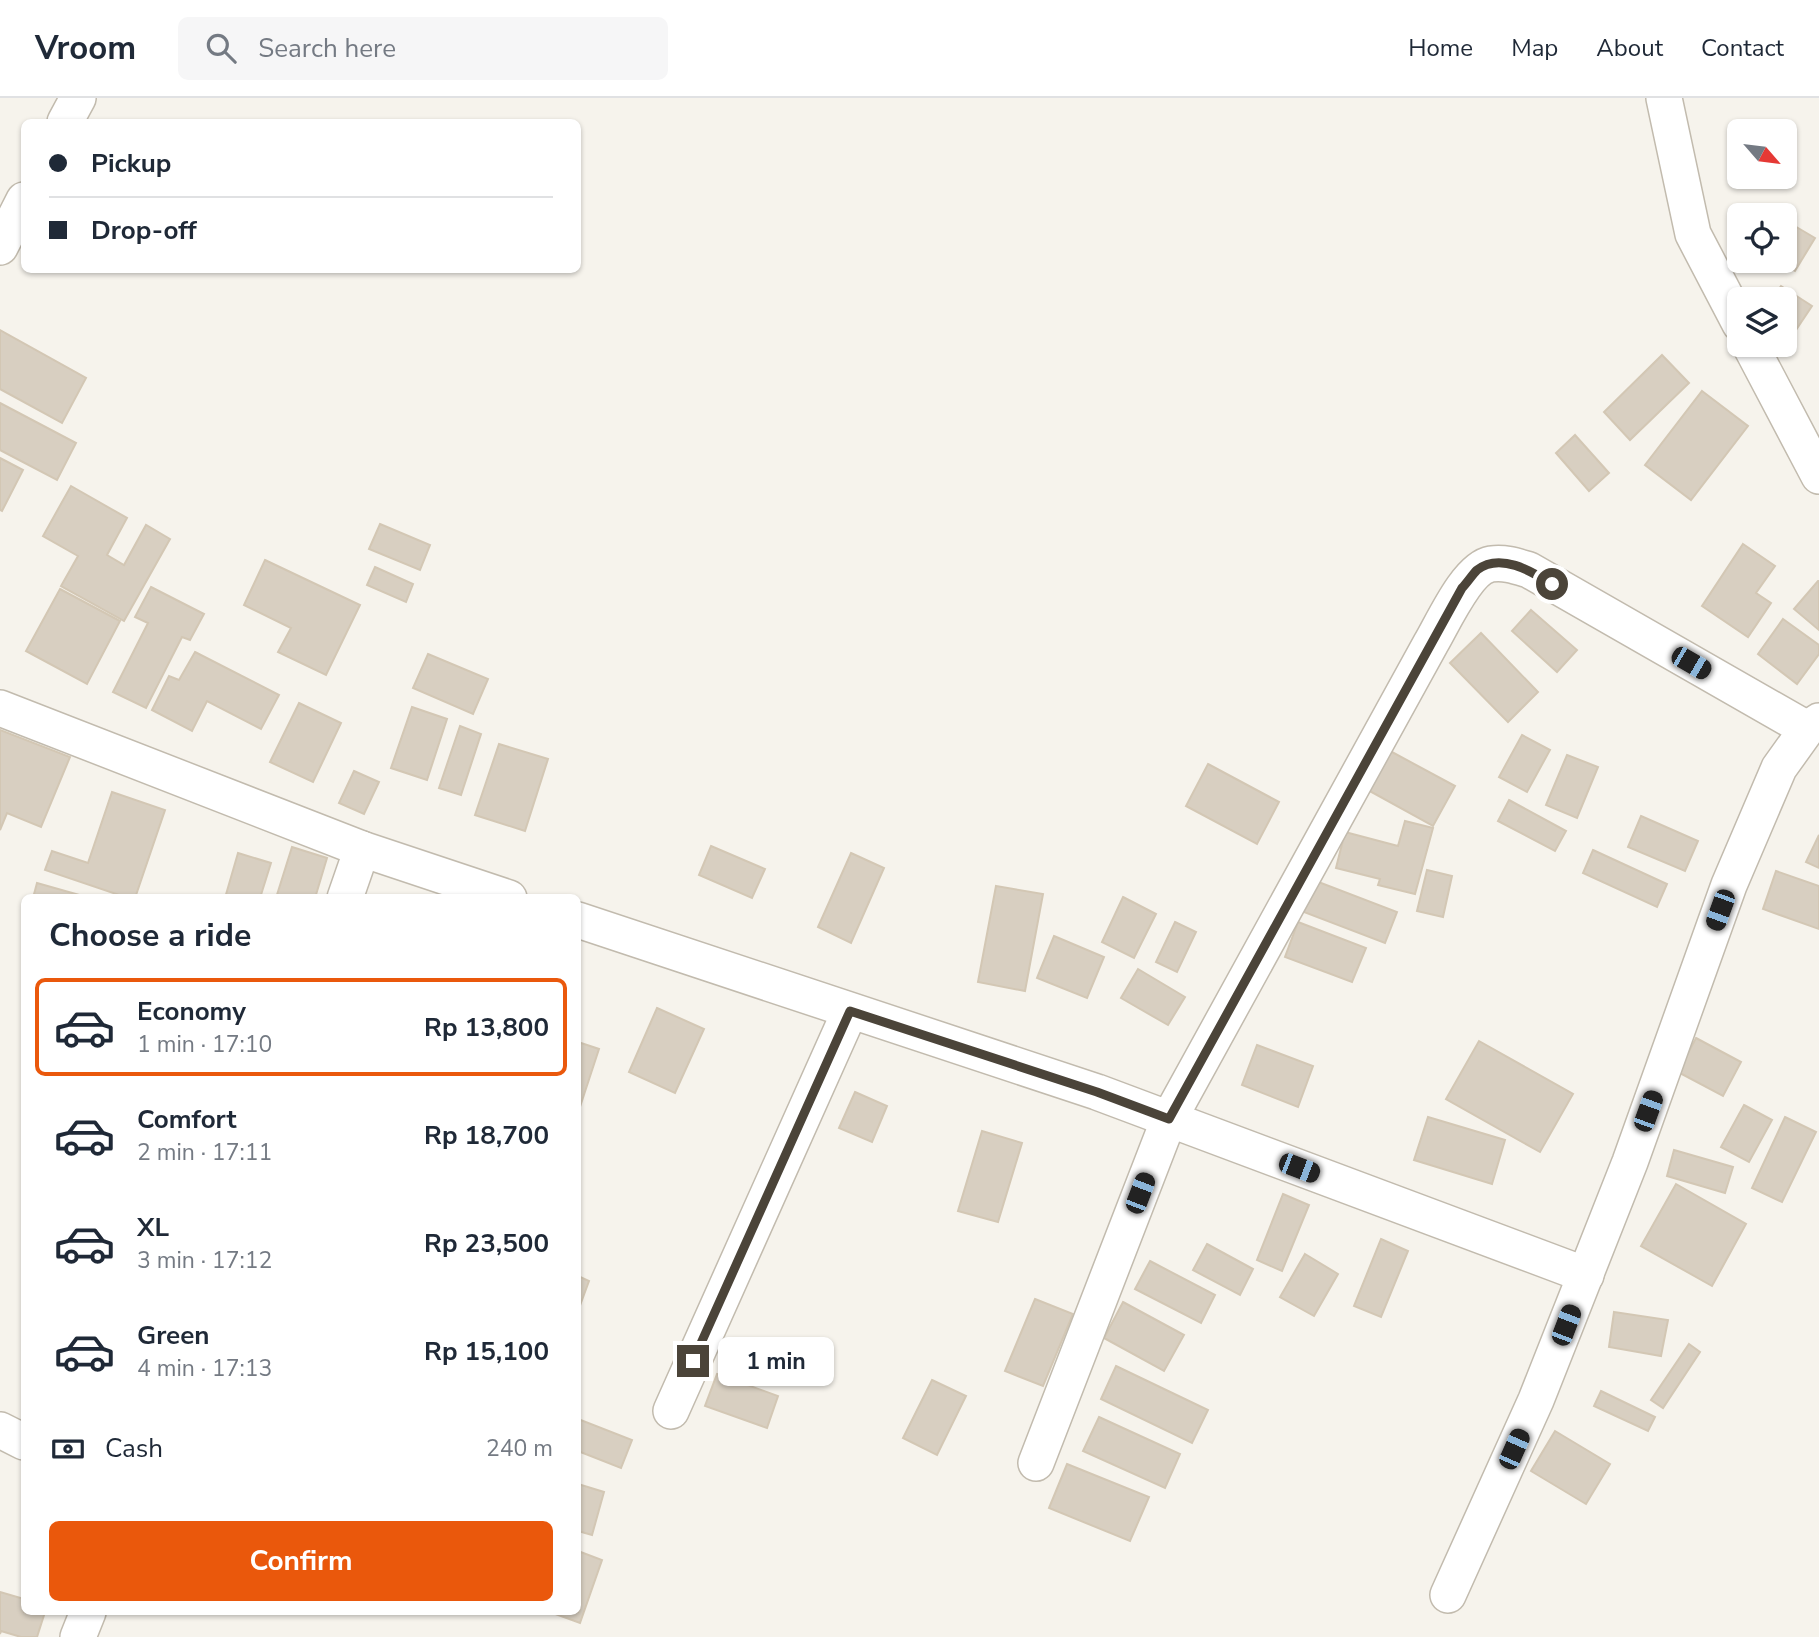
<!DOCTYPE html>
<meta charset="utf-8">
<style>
body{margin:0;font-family:"Nunito Sans",sans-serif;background:#f6f6f7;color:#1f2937;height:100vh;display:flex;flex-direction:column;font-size:26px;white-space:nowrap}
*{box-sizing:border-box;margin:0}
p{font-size:23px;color:#747a83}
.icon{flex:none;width:38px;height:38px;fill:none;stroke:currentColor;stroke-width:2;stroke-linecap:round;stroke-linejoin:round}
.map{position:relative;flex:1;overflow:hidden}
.sheet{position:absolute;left:21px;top:796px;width:560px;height:721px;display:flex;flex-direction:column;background:#fff;border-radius:10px;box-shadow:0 2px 5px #0004}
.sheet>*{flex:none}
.hud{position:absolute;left:21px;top:21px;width:560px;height:154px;border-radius:10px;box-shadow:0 2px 5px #0004;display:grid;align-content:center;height:154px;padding:0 28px;background:#fff}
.needle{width:46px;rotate:118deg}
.buttons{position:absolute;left:1727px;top:21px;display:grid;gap:14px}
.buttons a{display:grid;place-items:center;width:70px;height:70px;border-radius:10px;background:#fff;box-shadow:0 2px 5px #0004;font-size:35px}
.end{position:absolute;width:32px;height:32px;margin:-16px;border:9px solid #4b4439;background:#fff;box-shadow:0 0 0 4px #fff}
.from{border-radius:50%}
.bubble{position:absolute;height:49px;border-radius:10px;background:#fff;box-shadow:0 2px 5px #0004;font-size:23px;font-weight:700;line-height:49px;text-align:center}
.car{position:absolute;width:21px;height:42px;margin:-21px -10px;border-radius:9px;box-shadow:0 0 5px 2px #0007;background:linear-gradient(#222 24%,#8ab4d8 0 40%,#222 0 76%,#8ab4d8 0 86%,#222 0)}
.hud b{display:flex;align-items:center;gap:24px;height:66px;font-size:26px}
.hud b+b{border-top:2px solid #e0e1e3}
.hud i{width:18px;height:18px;background:#1f2937}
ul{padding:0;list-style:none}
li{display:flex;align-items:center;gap:21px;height:98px;margin:0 14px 10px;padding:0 14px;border:4px solid transparent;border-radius:10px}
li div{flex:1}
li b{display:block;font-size:26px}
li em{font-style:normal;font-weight:700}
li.on{border-color:#ea580c}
li>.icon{width:63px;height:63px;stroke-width:1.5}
h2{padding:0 28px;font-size:32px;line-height:84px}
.pay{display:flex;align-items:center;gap:18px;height:77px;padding:0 28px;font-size:26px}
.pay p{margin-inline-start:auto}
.primary-button{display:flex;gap:14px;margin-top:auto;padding:14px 28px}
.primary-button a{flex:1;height:80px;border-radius:10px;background:#ea580c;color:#fff;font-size:28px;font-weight:700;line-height:80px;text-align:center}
header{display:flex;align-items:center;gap:42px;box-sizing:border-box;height:98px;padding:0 35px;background:#fff;border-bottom:2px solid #e0e1e3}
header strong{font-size:33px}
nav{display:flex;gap:38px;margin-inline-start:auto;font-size:24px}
.search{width:490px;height:63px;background:#f6f6f7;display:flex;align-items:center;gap:18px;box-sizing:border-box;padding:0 24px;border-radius:10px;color:#747a83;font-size:26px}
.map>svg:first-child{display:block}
</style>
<header>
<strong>Vroom</strong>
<div class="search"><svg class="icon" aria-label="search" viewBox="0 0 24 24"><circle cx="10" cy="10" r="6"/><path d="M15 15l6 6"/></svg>Search here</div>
<nav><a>Home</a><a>Map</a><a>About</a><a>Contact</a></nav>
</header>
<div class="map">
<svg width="1819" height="1539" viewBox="0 0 1819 1539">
<rect width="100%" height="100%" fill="#f6f3ec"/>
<g fill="#d8cfc1" stroke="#d3c7b4" stroke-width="2">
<path d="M1793,127L1815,140L1795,173L1777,163H1785V140Z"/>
<path d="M1781,188L1812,208L1786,247L1785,246V201H1772Z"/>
<path d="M0,232L86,280L62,325L0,291Z"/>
<path d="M1662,257L1689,285L1630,342L1604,314Z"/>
<path d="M1702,293L1748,328L1691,402L1645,367Z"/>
<path d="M0,305L76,345L57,382L0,352Z"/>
<path d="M1575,337L1609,375L1589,393L1556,355Z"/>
<path d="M0,360L23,372L2,413L0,412Z"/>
<path d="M71,388L127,420L107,457L124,467L146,427L170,441L124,523L61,488L78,458L43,438Z"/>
<path d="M380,426L430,447L420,472L369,451Z"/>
<path d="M1743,446L1775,468L1756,495L1771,505L1748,539L1702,508Z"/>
<path d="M265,462L360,507L326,577L278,554L291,530L244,507Z"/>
<path d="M375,469L413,486L406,504L367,487Z"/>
<path d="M1818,483H1819V532L1794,511Z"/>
<path d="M151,489L204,516L190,542L182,539L146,610L113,594L148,525L135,519Z"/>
<path d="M60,491L120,523L87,586L26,553Z"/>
<path d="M1531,512L1577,552L1557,574L1512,533Z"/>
<path d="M1783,521L1819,547V556L1797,586L1758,556Z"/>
<path d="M1481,535L1538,594L1508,624L1450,565Z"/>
<path d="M195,554L279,597L261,631L207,603L192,633L152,612L169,578L179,582Z"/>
<path d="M428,556L488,581L473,616L413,590Z"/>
<path d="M299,605L341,625L313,684L270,664Z"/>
<path d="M412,609L447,621L427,682L391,670Z"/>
<path d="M460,628L481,636L461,697L439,690Z"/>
<path d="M0,632L70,659L41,729L7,715L0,732Z"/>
<path d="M1522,637L1550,652L1527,694L1499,679Z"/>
<path d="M499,646L548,661L525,733L475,717Z"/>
<path d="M1379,647L1455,688L1433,728L1357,686Z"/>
<path d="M1567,657L1598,669L1577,720L1546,707Z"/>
<path d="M1208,666L1279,704L1257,746L1186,708Z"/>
<path d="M354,673L379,684L364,716L339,705Z"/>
<path d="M112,694L165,712L135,800H128L45,772L52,753L88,765Z"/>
<path d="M1509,702L1566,733L1555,753L1498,723Z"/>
<path d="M1641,718L1698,743L1685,773L1628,749Z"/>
<path d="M1405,723L1433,730L1415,796L1378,787L1380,781L1336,770L1345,734L1398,748Z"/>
<path d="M1819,737V770L1806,764Z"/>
<path d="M711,748L765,771L752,800L699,777Z"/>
<path d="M292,749L327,760L315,800H276Z"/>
<path d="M1593,752L1667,786L1657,809L1583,775Z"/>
<path d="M238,755L271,765L260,800H225Z"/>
<path d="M851,755L884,770L851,845L818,829Z"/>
<path d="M1427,772L1452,778L1443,819L1417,813Z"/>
<path d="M1776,773L1819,788V831L1763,811Z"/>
<path d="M1308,780L1397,814L1385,845L1296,811Z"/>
<path d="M37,785L83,798V800H33Z"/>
<path d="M996,788L1043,796L1025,893L978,884Z"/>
<path d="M1123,799L1156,816L1134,860L1102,844Z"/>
<path d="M1175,824L1196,834L1177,874L1156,864Z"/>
<path d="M1298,824L1366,850L1352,884L1285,859Z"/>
<path d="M1054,838L1104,859L1087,900L1037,880Z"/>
<path d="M1138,871L1185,899L1168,927L1121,900Z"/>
<path d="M657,910L704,931L675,995L629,974Z"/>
<path d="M1696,940L1741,964L1723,998L1678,974Z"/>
<path d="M1479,943L1573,996L1540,1054L1446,1001Z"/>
<path d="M578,944L599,951L578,1015Z"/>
<path d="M1257,947L1313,968L1298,1009L1242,987Z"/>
<path d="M855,994L887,1008L872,1044L839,1030Z"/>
<path d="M1744,1007L1772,1022L1749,1064L1721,1049Z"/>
<path d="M1428,1019L1505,1042L1492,1086L1414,1062Z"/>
<path d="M1785,1019L1816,1034L1782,1104L1752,1090Z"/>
<path d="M982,1033L1022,1045L998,1124L958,1113Z"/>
<path d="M1674,1052L1733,1069L1725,1095L1667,1078Z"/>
<path d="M1676,1086L1746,1126L1712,1188L1641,1148Z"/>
<path d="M1283,1096L1309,1107L1282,1173L1257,1162Z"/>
<path d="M1381,1141L1408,1153L1381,1219L1354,1208Z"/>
<path d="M1207,1146L1253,1171L1240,1197L1193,1172Z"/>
<path d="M1305,1156L1338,1176L1314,1218L1280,1199Z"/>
<path d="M1150,1163L1215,1197L1201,1225L1135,1191Z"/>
<path d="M578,1178L589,1183L578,1213Z"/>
<path d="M1035,1201L1073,1216L1043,1288L1005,1273Z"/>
<path d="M1123,1204L1184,1237L1164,1273L1104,1240Z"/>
<path d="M1614,1214L1668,1222L1661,1258L1609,1249Z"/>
<path d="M1689,1246L1700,1254L1663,1310L1651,1302Z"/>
<path d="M1116,1268L1208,1312L1192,1345L1101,1301Z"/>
<path d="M717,1276L778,1298L767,1330L705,1308Z"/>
<path d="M932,1282L966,1298L937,1357L903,1340Z"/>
<path d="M1601,1293L1655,1319L1648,1333L1594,1308Z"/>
<path d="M1099,1319L1180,1356L1165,1390L1083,1353Z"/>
<path d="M578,1321L632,1342L621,1370L578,1353Z"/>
<path d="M1555,1333L1610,1366L1586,1406L1531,1373Z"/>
<path d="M1067,1366L1149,1399L1130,1443L1049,1410Z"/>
<path d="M578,1386L604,1394L592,1437L578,1433Z"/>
<path d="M578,1453L602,1462L580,1525L550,1514H578Z"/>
<path d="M0,1494L24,1501V1514H45L37,1539H21L1,1533L0,1536Z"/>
</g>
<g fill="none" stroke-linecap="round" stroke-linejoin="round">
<g stroke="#c2bbae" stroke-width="38">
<g id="minor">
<path d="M1664,0L1693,136L1740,226"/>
<path d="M65,24L78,0"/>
<path d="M0,149L24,102"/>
<path d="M1750,247L1819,378"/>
<path d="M0,610L362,751L509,800"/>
<path d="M345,800L362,751"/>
<path d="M578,822L1097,994L1586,1177"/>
<path d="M671,1313L850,913"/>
<path d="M0,1332L24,1344"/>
<path d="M1036,1365L1169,1021L1431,545C1443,525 1467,470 1491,466C1505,464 1516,468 1529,472L1807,631"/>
<path d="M1448,1497L1536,1302L1630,1064L1729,787L1779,670L1807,631L1819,623"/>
<path d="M78,1539L88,1514"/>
</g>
</g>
<use href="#minor" stroke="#fff" stroke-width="35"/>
</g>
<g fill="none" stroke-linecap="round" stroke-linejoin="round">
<path stroke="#4b4439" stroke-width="9" d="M693,1263L850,913L1097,994L1169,1021L1462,490C1467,485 1472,477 1477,472C1500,454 1531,473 1552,486"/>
</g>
</svg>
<div class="buttons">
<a><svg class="needle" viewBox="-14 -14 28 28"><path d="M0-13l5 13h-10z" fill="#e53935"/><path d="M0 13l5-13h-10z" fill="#747a83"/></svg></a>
<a><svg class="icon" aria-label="locate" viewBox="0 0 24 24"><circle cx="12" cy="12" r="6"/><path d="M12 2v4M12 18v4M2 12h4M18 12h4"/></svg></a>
<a><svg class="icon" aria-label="layers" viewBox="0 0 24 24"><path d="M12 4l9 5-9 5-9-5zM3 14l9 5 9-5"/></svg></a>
</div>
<i class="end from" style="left:1552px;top:486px"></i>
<i class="end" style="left:693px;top:1263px"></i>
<div class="bubble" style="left:718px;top:1239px;width:116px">1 min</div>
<i class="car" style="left:1691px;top:565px;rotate:120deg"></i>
<i class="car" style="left:1720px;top:812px;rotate:200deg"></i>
<i class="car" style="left:1648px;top:1013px;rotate:20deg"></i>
<i class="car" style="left:1299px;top:1070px;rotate:111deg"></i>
<i class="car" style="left:1140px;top:1095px;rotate:21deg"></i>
<i class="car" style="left:1566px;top:1227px;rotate:21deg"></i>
<i class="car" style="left:1514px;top:1351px;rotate:24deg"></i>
<div class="hud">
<b><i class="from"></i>Pickup</b>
<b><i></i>Drop-off</b>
</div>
<section class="sheet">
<h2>Choose a ride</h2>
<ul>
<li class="on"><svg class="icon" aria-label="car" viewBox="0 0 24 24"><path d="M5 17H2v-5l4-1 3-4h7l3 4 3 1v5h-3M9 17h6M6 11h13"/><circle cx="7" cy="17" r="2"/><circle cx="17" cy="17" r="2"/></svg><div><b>Economy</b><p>1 min · 17:10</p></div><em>Rp 13,800</em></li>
<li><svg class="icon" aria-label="car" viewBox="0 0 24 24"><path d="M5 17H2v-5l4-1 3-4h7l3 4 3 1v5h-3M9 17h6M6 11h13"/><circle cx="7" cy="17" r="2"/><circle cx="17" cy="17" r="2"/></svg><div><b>Comfort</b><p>2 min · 17:11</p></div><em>Rp 18,700</em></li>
<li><svg class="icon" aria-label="car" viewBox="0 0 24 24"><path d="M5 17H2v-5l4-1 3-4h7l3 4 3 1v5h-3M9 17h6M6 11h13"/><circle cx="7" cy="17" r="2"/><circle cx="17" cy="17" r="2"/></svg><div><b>XL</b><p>3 min · 17:12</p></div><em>Rp 23,500</em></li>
<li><svg class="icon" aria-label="car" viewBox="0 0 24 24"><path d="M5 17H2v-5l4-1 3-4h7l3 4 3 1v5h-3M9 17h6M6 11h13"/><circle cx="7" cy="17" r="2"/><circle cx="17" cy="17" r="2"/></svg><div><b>Green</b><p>4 min · 17:13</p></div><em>Rp 15,100</em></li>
</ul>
<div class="pay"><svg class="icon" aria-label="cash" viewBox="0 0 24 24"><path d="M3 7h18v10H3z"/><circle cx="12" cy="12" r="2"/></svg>Cash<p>240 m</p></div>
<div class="primary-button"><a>Confirm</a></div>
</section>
</div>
